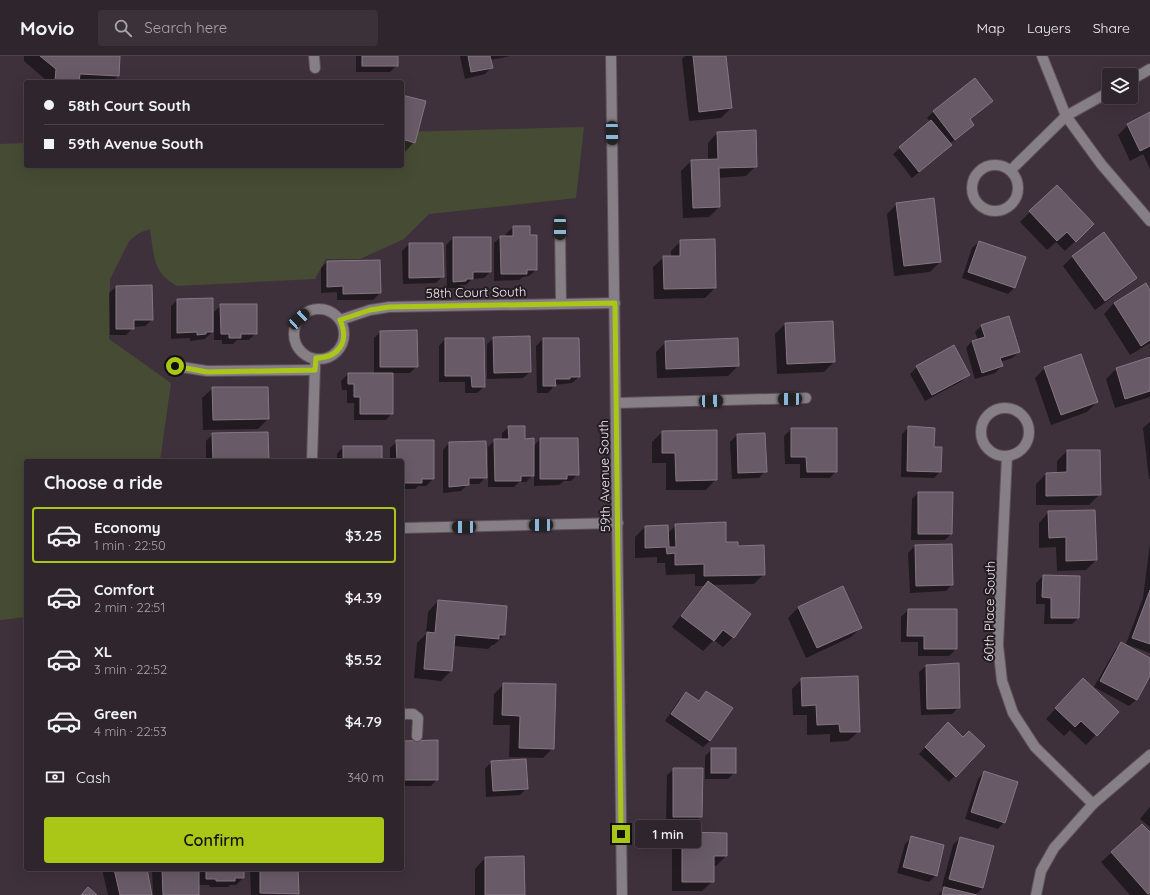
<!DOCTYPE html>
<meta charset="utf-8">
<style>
body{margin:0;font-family:Quicksand,sans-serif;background:#3b3139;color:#f1f3f6;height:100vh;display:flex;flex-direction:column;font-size:15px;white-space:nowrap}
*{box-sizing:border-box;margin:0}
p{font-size:13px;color:#a7a5aa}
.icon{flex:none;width:22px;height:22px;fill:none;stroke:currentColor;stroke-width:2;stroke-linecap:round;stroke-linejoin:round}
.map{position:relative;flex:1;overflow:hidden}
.panel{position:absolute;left:24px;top:403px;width:380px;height:412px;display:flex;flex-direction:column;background:#2f252d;border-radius:4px;box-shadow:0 4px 16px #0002,0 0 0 1px #4a4249}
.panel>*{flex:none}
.top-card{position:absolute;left:24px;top:24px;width:380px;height:88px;border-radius:4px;box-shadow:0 4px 16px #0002,0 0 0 1px #4a4249;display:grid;align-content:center;height:88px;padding:0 20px;background:#2f252d}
.tools{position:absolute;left:1102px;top:12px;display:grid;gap:8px}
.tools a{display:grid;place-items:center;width:36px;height:36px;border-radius:4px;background:#2f252d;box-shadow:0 4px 16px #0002,0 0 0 1px #4a4249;font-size:20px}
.end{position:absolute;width:18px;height:18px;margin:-9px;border:5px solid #aac717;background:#111;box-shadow:0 0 0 2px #111}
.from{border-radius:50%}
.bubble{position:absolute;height:28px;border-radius:4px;background:#2f252d;box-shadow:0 4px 16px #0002,0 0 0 1px #4a4249;font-size:13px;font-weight:600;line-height:28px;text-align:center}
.car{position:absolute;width:12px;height:24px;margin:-12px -6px;border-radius:5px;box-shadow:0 0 3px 1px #0007;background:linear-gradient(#222 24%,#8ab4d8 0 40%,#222 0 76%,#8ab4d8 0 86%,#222 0)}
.top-card b{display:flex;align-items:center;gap:14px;height:38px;font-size:15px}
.top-card b+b{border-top:1px solid #4a4249}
.top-card i{width:10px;height:10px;background:#f1f3f6}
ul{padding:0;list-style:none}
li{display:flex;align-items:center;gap:12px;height:56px;margin:0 8px 6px;padding:0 12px;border:2px solid transparent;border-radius:4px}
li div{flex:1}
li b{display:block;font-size:15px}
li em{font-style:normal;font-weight:600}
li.active{border-color:#aac717}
li>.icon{width:36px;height:36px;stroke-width:1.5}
h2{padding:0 20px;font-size:18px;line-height:48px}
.pay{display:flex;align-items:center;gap:10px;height:44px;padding:0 20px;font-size:15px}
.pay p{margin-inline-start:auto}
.button{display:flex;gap:8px;margin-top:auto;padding:8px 20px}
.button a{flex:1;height:46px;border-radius:4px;background:#aac717;color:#111;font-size:16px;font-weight:600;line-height:46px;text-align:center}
header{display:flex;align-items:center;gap:24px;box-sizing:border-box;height:56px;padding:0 20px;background:#2f252d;border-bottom:1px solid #4a4249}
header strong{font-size:19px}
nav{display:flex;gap:22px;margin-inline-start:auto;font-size:14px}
.search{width:280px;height:36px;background:#3b3139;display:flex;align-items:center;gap:10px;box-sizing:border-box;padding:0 14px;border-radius:4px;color:#a7a5aa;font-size:15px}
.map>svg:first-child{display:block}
</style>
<header>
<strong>Movio</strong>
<div class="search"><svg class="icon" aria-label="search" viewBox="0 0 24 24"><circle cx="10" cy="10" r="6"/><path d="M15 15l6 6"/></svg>Search here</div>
<nav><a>Map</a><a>Layers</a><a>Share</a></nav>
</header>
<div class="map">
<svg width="1150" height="839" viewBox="0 0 1150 839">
<rect width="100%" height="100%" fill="#3f313c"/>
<path fill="#464c33" d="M584,71L576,142L429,158L404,183L360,203H326L315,223L177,230C152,217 154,198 150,173L139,177L129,185L110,223L109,283L171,327L160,405H26V561L0,564V88L26,87V110H402V76Z"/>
<g fill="#0007">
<path d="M24,0H119L118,20L112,26H46V24L24,5Z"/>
<path d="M356,0H397V9L390,16H356Z"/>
<path d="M460,0H511L490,4L492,11L485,18L465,23Z"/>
<path d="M685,0H725L731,52L721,62L689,65L682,3Z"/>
<path d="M974,23L991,45L969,64L966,75L949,88L944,96L912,122L893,98L930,66L927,62L933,56Z"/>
<path d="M402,40L414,86L404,97L402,96Z"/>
<path d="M1150,58V113L1143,98L1130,105L1118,79L1128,69Z"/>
<path d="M718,76L756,110L746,120L718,122L719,151L709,161L683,162L681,115L691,105L708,104V87Z"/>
<path d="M897,148L940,206L930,216L894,220L887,158Z"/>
<path d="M1030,156L1093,168L1065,195L1056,186L1047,194L1020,166Z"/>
<path d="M513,171H529V180L536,214L529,220L523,221L519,224L494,225V187L501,181H506V178Z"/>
<path d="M453,182H490V216L484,222L472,223L466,229H460L458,232H447L446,189Z"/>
<path d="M681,185L715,232L705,242L654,243L653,211L664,201H671V195Z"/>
<path d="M979,186L1015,231L1008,238L962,222L972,192Z"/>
<path d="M409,188H442L443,220L436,227L403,228L402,195Z"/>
<path d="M1073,200L1136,221L1126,231L1095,254L1063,210Z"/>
<path d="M327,206L380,237L373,244H337V236L321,237V212Z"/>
<path d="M116,231L152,264L145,270L133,271V272L126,279H110L109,237Z"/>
<path d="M1150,236V287L1130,299L1104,258L1114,247Z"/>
<path d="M177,244L212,276L205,283L190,285V282L171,283V250Z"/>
<path d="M221,249L256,277L249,284H237L233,288H222V284H214V256Z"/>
<path d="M785,268L834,306L824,316L777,318L775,278Z"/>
<path d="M982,269L1019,296L1012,302L1000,306L1002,310L995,317L975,323L966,292L972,285L978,284L975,276Z"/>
<path d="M380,276L417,310L410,317H392V357L386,364H354V347H347V334H342L341,325L348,318H374V282Z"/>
<path d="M494,282L530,316L523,322L487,323V288Z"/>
<path d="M445,283L484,331L477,337H465V326H439V290Z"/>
<path d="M543,283L579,321L572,327L555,329L548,337H537L536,290Z"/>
<path d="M666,286L738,310L728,320L657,322L656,296Z"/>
<path d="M1150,299V341L1115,352L1106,323L1116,313L1146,303Z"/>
<path d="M917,311L969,318L962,325L925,345L910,318Z"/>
<path d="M1045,312L1097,346L1087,356L1051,369L1035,322Z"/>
<path d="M213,332H267L268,363L258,373L203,374L202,342Z"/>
<path d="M1150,366V423H1149L1143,372Z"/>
<path d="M509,371L533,391L540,383L578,418L571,425H564L559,429L534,430V418L526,426H519L514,431H488V391L495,384H502V377Z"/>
<path d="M909,371L933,392L940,416L934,422L901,421L902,378Z"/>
<path d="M791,373L836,415L830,422H800V408H785L784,380Z"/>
<path d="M716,375V423L706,434H666V407H652V386L662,376Z"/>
<path d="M213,378L268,405H206V385Z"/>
<path d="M737,379L765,415L759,422L732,423L730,386Z"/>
<path d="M397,385L433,423L426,430H418L415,433H402V405H390V392Z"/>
<path d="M449,387L486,421L479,428H468L461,435L443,437V394Z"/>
<path d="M343,391L381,405H337V398Z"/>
<path d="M1067,395H1099V439L1089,449H1036V428L1046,418L1057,417V405Z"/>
<path d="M918,437L951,478L945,484H911L912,443Z"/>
<path d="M1049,456L1096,504L1086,514L1057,515L1056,491L1039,492V467Z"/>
<path d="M676,469L737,491L764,518L754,528L712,529L733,581L723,591L714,584L703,595L672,571L698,537L705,530H695V518L666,519L665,507H657V501L635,502V481L645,471L667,478Z"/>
<path d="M1150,487V597L1126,588L1143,542Z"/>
<path d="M951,489L952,528L946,535L910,537L908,497L915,490Z"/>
<path d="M1043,520L1078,562L1072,568H1044L1045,548H1036V527Z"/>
<path d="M843,531L861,571L851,581L806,602L788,562L798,552Z"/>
<path d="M438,545L504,579L494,589H492L488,593L453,590L451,615L441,625L414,622L417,587L426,578L428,556Z"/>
<path d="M908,554L956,593L949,600H918V586H901V561Z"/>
<path d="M1121,587L1150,603V618L1136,644L1129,650L1094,631L1115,594Z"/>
<path d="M958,609L959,651L952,658L921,659L919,616L926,610Z"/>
<path d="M802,623L859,675L848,685L830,686V678L807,679V659H793L792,633Z"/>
<path d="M504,628L553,692L543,702L509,701L510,669H493L494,638Z"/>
<path d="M1073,634L1118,656L1086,689L1070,674L1064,680L1046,663Z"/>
<path d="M706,636L710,685L703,691L665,665L679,644L686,638L698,646Z"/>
<path d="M941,674L983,690L949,726L919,698Z"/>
<path d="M403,686L437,723L431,730H402V687Z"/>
<path d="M712,693L735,716L728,723H705V700Z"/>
<path d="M491,706L527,732L520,739L486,741L485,713Z"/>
<path d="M26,709V746H23V713Z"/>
<path d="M674,713L701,760L695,767H666L667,719Z"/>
<path d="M984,716L1004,766L998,773L965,763L978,723Z"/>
<path d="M1150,751V771L1140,763Z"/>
<path d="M1142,769L1150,778V836L1146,839H1130L1101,806Z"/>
<path d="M682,777L726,800L716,810H713V825L702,835H672V787Z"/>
<path d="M912,781L936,819L929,826L897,817L905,788Z"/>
<path d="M960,782L983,832L975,839H938L946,831L942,830L953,789Z"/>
<path d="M523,801L524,839H475V813L485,802Z"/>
<path d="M102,813H146L151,839H108Z"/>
<path d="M152,813H243V822L236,829H230L228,831H210L209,829H198V839H153Z"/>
<path d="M250,813H297L298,838L296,839H251Z"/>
</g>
<g fill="#695a67" stroke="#867683">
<path d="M40,0H120L119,20L80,18L79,26L55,25L56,13Z"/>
<rect x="362" y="0" width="36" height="10"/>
<path d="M468,0H490L493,12L471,16Z"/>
<path d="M693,0H726L732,52L699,56Z"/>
<path d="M975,22L993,45L970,63L974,69L955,84L933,55Z"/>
<path d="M402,39L426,45L415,87L402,83Z"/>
<path d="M1150,56V90L1140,95L1127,68Z"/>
<path d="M931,64L952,89L919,116L899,91Z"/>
<path d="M756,74L757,111L719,112L720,151L693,152L691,104L718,103L717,76Z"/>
<path d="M1057,129L1094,168L1076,186L1067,176L1057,185L1029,155Z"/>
<path d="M934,142L941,206L904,210L896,147Z"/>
<path d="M513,170H530V179H537V214H527V218H501L500,180H513Z"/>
<path d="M1104,176L1137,222L1105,245L1072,200Z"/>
<path d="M453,181H491V216H473V223H466V225L453,226Z"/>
<path d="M715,183L716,232L664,233L663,200H680V184Z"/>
<path d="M979,185L1026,201L1015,232L968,216Z"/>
<path d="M409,187H443L444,221L409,222Z"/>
<path d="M380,204L381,237L343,238V230L327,231V205Z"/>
<path d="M1146,227L1150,234V284L1141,290L1114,247Z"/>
<path d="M152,229L153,264H134V273H116V230Z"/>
<path d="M213,242V276H206V278L197,279V276L177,277V243Z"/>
<path d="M220,248H257V278H241V282H229V278H221Z"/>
<path d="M1009,260L1020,296L1000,302L1003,310L982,317L972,285L985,281L981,269Z"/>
<path d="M833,265L835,306L787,308L785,267Z"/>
<path d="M417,274L418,311H380V275Z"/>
<path d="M530,280L531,316L494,317L493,281Z"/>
<path d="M445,282H484L485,331H472L471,320H445Z"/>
<path d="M543,282H579L580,321H570V323H555L556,330H543Z"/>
<path d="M738,282L739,310L666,313L665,285Z"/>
<path d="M954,289L970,319L932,339L916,310Z"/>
<path d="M1081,298L1098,346L1061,359L1044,311Z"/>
<path d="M1150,301V335L1125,343L1116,312Z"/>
<path d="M348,317H393V358H360V341H354V328H348Z"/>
<path d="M212,331H268L269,363L213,364Z"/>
<path d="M508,370H525V383L534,382V420H521V425H495L494,383H509Z"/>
<path d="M908,370L935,372L934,391H942L941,416L907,415Z"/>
<path d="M791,372H837V416H807L806,401H791Z"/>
<path d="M717,374V424L676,425L675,397H662V375Z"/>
<path d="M268,376L269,405H213L212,377Z"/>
<path d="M765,377L767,416L738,417L737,378Z"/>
<path d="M540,382H578L579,419H567V423H540Z"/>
<path d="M396,384H434V423H422V427H402V405H397Z"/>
<path d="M486,385L487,422H469V429L449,431V386Z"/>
<rect x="343" y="390" width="39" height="15"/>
<path d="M1067,394H1100L1101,439L1046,440V417L1067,416Z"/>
<path d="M918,436H953L952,478H918Z"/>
<path d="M1095,454L1097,504L1066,505V481L1049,482L1048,455Z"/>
<path d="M726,466V486H738V490L764,489L765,519L704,520V508L675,509V497L667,498L666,491L645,492V470L668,469L669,491H676L675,468Z"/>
<path d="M952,488L953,529L916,530L915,489Z"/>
<path d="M1043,519L1080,520L1079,562H1051V542L1042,541Z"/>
<path d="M708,525L751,558L734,582L723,574L714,585L681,560Z"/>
<path d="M843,530L862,572L817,592L798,551Z"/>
<path d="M1150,534V588L1132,582Z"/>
<path d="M438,544L507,550L505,579H499V583L455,579L452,615L424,613L427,576L435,577Z"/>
<path d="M908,553H957V593H924V580H907Z"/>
<path d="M1121,586L1150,602V620L1137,644L1100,625Z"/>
<path d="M959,607L960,652L927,653L926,609Z"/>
<path d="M858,620L860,676H840L839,668L817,669L816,649L802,650L801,622Z"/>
<path d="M1083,622L1119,656L1097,680L1081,665L1075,671L1055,652Z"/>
<path d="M503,627L556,628L554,693L519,692L520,660L502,659Z"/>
<path d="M706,635L733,652L710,685L671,658L686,636L699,645Z"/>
<path d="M948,666L963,681L969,675L985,690L956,721L925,691Z"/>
<path d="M438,684V724H403V685Z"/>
<rect x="711" y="692" width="25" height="25"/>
<path d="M526,703L528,733L493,735L491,705Z"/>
<path d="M673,712H703L702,761H673Z"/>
<path d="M984,715L1018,726L1005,767L971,756Z"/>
<path d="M1142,768L1150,776V836L1148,838L1111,796Z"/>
<path d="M682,776L727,777V800H714V826H682Z"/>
<path d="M911,780L944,789L937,820L903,811Z"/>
<path d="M960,781L994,790L983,832L949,823Z"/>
<path d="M524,800L525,839H485V801Z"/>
<path d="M114,813H147L152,839H120Z"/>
<path d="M162,813H199V839H163Z"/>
<path d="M206,813H244V822H235V825H216V823H206Z"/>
<path d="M260,813H298L299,838L260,837Z"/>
<path d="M88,831L97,839H81Z"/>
<path d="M944,831L977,839H942Z"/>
</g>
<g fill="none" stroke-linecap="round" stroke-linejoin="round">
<g stroke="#5d4f5a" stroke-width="12">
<g id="minor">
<path d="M314,0L315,12"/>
<path d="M611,0L622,839"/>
<path d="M1042,0L1066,60L1101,108L1150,165"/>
<path d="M1131,24L1150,13"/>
<circle cx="995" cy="132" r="23"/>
<path d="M1011,114L1066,60L1109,36"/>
<path d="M560,172L561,248"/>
<circle cx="319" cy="278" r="25"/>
<path d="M340,264L370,254L389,251L615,247"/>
<path d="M175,310L207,315L315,314"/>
<path d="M616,347L806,342"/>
<circle cx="1005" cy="376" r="24"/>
<path d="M1007,400L998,589L1002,625L1013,657L1035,691L1093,748"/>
<path d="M312,405L315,309"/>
<path d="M402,472L618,467"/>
<path d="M402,658H413L418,662L417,680"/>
<path d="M1036,839L1041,815L1054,792L1093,748L1150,699"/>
</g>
</g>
<use href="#minor" stroke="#867f85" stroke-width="10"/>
</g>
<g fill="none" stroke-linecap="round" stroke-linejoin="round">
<path stroke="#aac717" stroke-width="5" d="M175,310L207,316L315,314L316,302C338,302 350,286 340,264L370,254L389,251L615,247L621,778"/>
</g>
<g text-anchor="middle" stroke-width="4" stroke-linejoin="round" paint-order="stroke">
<g font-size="13" fill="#f8eff6" stroke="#221b20">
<text transform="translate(476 236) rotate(-1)" y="5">58th Court South</text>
<text transform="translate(604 420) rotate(-91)" y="5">59th Avenue South</text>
<text transform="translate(989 555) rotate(-89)" y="5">60th Place South</text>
</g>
</g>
</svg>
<div class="tools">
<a><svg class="icon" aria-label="layers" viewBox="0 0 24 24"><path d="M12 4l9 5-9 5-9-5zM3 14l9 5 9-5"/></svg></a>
</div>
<i class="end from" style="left:175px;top:310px"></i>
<i class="end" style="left:621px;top:778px"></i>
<div class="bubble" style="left:635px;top:764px;width:66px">1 min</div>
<i class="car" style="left:612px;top:77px;rotate:179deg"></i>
<i class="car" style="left:560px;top:172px;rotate:180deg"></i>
<i class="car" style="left:299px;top:263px;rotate:47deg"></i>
<i class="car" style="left:790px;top:343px;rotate:269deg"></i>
<i class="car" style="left:711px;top:345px;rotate:88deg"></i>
<i class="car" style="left:541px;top:469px;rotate:269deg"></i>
<i class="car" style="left:464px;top:471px;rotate:269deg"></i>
<div class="top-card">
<b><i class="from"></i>58th Court South</b>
<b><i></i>59th Avenue South</b>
</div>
<section class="panel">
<h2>Choose a ride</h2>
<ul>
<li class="active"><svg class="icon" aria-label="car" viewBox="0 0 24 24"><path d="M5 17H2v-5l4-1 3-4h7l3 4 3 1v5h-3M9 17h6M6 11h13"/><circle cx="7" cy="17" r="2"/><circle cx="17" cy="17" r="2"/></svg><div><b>Economy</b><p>1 min · 22:50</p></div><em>$3.25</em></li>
<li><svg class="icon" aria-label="car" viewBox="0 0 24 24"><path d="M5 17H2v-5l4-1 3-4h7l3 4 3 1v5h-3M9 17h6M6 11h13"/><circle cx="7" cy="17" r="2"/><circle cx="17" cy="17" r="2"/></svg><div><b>Comfort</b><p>2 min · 22:51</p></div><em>$4.39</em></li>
<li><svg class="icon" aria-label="car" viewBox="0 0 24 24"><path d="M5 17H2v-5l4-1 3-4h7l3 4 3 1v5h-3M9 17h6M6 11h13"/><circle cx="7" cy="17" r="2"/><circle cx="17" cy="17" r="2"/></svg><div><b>XL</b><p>3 min · 22:52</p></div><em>$5.52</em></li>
<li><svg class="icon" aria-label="car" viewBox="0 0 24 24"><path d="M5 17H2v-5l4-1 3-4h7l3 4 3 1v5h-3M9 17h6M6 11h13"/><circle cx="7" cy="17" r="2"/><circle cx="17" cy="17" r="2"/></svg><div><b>Green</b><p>4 min · 22:53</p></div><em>$4.79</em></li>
</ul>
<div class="pay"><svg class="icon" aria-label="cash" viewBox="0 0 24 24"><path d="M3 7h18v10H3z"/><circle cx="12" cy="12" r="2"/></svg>Cash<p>340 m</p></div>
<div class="button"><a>Confirm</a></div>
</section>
</div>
